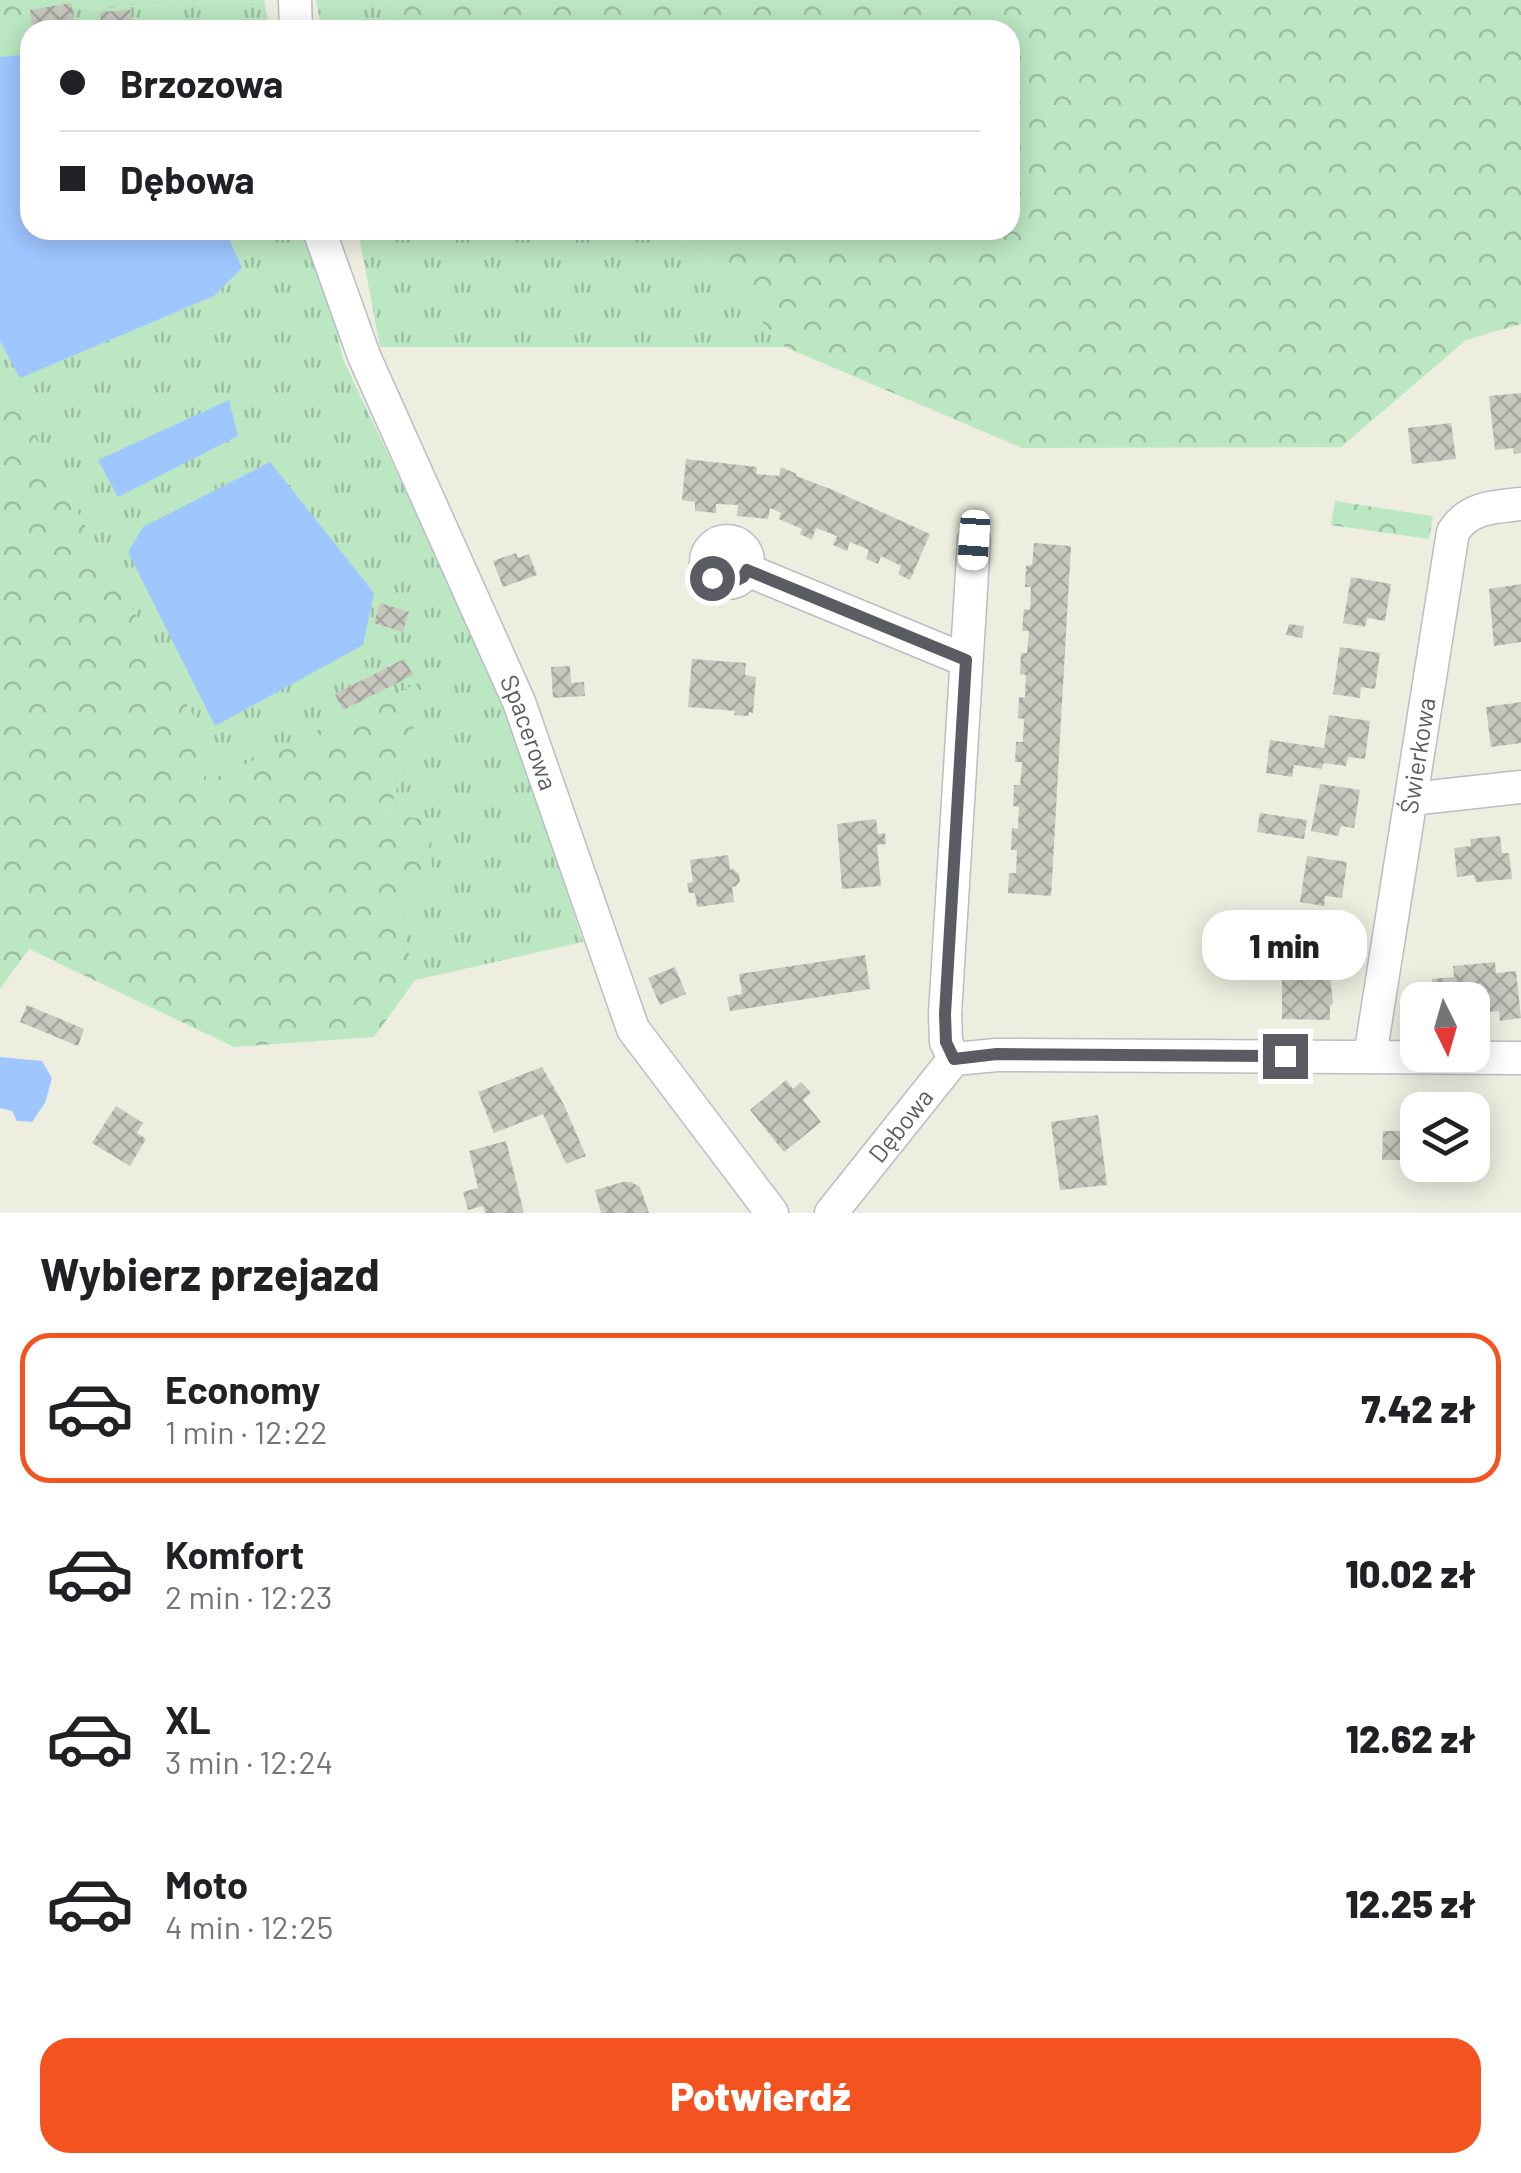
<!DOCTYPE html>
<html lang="pl">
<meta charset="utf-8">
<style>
body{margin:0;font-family:Barlow,sans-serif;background:#f6f6f6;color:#202124;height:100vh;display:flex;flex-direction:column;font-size:38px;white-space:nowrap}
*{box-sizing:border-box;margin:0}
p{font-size:32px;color:#757577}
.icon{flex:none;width:55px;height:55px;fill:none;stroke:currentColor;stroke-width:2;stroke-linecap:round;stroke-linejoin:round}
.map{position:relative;height:1213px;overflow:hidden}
.side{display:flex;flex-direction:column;background:#fff;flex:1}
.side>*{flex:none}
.top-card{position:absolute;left:20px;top:20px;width:1000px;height:220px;border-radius:30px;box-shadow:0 5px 25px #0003;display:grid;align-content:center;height:220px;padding:0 40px;background:#fff}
.needle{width:65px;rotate:175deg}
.tools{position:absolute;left:1400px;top:982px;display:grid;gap:20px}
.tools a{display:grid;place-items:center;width:90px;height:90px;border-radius:20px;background:#fff;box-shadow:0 5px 25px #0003;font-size:50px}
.end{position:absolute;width:45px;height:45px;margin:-22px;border:12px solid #595c63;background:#fff;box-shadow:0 0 0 5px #fff}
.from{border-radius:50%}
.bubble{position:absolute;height:70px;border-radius:30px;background:#fff;box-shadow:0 5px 25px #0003;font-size:32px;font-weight:800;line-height:70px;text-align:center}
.car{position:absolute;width:30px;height:60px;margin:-30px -15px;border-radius:12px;box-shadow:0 0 8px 2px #0007;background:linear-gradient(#fff 24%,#345 0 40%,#fff 0 76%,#345 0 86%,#fff 0)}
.top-card b{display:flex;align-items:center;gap:35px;height:95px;font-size:38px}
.top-card b+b{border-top:2px solid #e0e0e0}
.top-card i{width:25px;height:25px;background:#202124}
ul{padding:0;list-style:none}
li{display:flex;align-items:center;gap:30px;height:150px;margin:0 20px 15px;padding:0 20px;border:5px solid transparent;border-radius:30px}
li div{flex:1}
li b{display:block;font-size:38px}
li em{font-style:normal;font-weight:800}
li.active{border-color:#f45320}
li>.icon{width:90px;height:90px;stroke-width:1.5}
h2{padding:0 40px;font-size:45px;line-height:120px}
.cta{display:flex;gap:20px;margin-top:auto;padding:20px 40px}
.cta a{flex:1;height:115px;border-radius:30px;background:#f45320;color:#fff;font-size:40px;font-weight:800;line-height:115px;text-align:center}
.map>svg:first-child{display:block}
</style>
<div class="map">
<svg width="1521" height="1213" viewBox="0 0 1521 1213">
<defs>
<pattern id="grass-tufts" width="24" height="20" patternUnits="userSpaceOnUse" patternTransform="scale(2.5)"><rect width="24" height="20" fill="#bbe7c2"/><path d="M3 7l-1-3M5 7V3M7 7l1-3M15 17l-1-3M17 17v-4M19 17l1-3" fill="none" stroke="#9bbea1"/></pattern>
<pattern id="forest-crowns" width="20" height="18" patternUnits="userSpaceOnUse" patternTransform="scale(2.5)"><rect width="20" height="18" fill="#bbe7c2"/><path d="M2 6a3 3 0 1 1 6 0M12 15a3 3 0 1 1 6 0" fill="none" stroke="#9bbea1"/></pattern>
<pattern id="building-cross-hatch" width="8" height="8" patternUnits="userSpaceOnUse" patternTransform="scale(2.5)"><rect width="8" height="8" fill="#c8c7be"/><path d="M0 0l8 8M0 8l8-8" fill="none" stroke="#a5a59e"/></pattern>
</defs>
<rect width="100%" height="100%" fill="#edede0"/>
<g fill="url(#grass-tufts)">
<path d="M316,0H389L405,30H322Z"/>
<path d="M264,1L270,30H30V230H314L343,359L481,651L508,712L583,942L415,980L397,903L430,820L389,816L426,680L207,783L193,715L0,376V28L53,10Z"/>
<path d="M358,230H678L785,347H380Z"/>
</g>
<g fill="url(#forest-crowns)">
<path d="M0,0H264V1L53,10L0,28Z"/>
<path d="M389,0H1521V324L1466,340L1341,447L1022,448L785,347L678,230H1010V30H405Z"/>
<path d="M0,376L193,715L207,782L427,679L389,815L431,820L432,881L397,903L415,980L374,1037L234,1047L29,949L0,989Z"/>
<path d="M1335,501L1433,516L1429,539L1331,525Z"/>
</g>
<g fill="#9fc6ff">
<path d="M30,54V230H225L242,268L214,296L20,378L0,341V57Z"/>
<path d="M229,400L238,436L118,497L98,460Z"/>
<path d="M270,462L374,593L363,645L215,726L128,552L143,527Z"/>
<path d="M0,1057L42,1061L52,1078L45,1103L32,1122L17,1121L12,1111L0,1108Z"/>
</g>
<g fill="url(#building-cross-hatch)">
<path d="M71,3L75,30H33L30,10Z"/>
<path d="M130,10L132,30H101L100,12Z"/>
<path d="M1521,393V453L1514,454L1513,448L1495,450L1489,396Z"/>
<path d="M1451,423L1456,459L1412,464L1408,428Z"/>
<path d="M686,459L757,467L756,474L779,476L781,467L797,474L796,476L833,490L930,534L910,580L898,574L901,566L881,556L878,564L866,559L869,550L850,542L847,551L833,545L837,536L816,528L812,540L800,534L802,529L779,519L781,513L770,508L768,519L737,516L738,505L716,504V513L695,511V502L682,500Z"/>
<path d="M1034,543L1071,546L1051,896L1008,893L1009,873H1016L1017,850H1011L1012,828L1018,829L1019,807L1013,806L1014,785H1020L1022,762H1015L1016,742H1023L1024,719L1018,718L1019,697L1025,698L1026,675L1020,674L1021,653H1027L1029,631H1022L1024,609L1030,610L1031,587H1025L1026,566L1032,565Z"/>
<path d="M516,553L518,558L529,554L537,575L503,587L493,561Z"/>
<path d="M1351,577L1391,584L1385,621L1367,618L1365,627L1343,623Z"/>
<path d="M1521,584V642L1494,646L1489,589Z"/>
<path d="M380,603L409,612L403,632L374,623Z"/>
<path d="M1289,624L1304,626L1302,638L1286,635Z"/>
<path d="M1340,647L1380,653L1375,689L1361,687L1360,698L1333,694Z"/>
<path d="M404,659L413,675L343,710L335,694Z"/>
<path d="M692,659L746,663L745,675L756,677L753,713L749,712V716L734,715L735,711L688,707Z"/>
<path d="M570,666L571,683L584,682L585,696L553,698L551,667Z"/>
<path d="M1521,702V743L1491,747L1486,707Z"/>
<path d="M1329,715L1370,721L1365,759L1348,757L1346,766L1323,763L1322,769L1294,765L1292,777L1266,773L1270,740L1324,748Z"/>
<path d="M1320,784L1360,790L1354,828L1341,826L1338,836L1311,831Z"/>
<path d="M1260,813L1307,820L1304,839L1257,832Z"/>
<path d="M876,819L878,834L885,833L886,844L877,845L881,886L842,889L837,824Z"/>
<path d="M1500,836L1502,853H1509L1512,879L1476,882L1474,875L1457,877L1454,848L1471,846L1470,839Z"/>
<path d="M728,855L730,870L733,869L739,874L740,881L736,886L732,887L734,902L697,907L695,893H689L687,883L693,882L690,860Z"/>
<path d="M1307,856L1347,862L1342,898L1325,896L1324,906L1300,902Z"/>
<path d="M865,955L870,989L730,1011L727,997L742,994L739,974Z"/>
<path d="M1495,962L1496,973L1516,971L1521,1018L1500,1021L1499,1011L1472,1013V1000H1434L1432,979L1454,977L1453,966Z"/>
<path d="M675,967L686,994L660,1005L648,978Z"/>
<path d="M1282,977H1330L1333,1003L1330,1006V1020L1282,1019Z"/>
<path d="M27,1005L84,1029L78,1046L20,1022Z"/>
<path d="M542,1067L564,1105L586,1156L566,1164L543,1114L494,1133L478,1092Z"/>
<path d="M786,1080L793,1089L801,1082L811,1093L803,1100L821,1122L784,1152L750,1110Z"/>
<path d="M116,1106L143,1123L137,1133L146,1139L130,1166L92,1143Z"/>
<path d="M1098,1115L1107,1185L1060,1190L1051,1122Z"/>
<path d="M1472,1115L1488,1116L1487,1150H1472Z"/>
<path d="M1401,1119H1418V1160H1382L1383,1131H1400Z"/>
<path d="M506,1141L524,1213H485L483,1206L468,1210L463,1192L478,1188L469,1151Z"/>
<path d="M623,1182H631L640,1187L649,1213H601L595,1190Z"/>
</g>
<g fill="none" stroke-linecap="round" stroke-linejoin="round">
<g stroke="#bbbdc3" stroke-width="35">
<g id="minor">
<path d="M295,0L296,30"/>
<path id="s1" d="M319,230L364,356L519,702L633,1029L772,1213"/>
<circle cx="727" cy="562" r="21"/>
<path d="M747,570L965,660"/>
<path d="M1411,799L1521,787"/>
<path id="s2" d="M1372,1057V1044L1453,532C1469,507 1493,507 1521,504"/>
<path d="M954,1059L946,1042L945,1014L974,540"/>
<path id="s3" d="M831,1213L954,1059L997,1055L1521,1058"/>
</g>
</g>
<use href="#minor" stroke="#fff" stroke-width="32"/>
</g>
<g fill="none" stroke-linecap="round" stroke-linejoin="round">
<path stroke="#595c63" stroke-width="12" d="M712,578L728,584L743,577L747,570L966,660L945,1014L946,1042L954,1059L997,1054L1285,1056"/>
</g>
<g text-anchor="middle" stroke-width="8" stroke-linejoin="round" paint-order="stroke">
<g font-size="25" fill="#595c63" stroke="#fff">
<text dy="9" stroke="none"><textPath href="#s1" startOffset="545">Spacerowa</textPath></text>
<text dy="9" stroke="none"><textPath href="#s2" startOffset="305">Świerkowa</textPath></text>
<text dy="9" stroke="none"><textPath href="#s3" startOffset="112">Dębowa</textPath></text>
</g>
</g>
</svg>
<div class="tools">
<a><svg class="needle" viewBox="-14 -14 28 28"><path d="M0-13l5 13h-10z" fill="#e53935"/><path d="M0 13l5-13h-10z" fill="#757577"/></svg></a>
<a><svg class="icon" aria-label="layers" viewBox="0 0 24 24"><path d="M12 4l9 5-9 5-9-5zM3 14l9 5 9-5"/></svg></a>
</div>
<i class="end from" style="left:712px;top:578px"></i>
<i class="end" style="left:1285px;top:1056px"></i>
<div class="bubble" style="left:1202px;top:910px;width:165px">1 min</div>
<i class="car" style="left:974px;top:540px;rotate:184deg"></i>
<div class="top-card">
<b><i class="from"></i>Brzozowa</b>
<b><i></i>Dębowa</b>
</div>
</div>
<section class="side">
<h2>Wybierz przejazd</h2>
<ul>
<li class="active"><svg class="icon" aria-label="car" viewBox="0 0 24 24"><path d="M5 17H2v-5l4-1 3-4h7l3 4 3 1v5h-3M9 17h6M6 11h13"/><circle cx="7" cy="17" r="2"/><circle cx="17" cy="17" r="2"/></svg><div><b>Economy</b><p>1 min · 12:22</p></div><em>7.42 zł</em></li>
<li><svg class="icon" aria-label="car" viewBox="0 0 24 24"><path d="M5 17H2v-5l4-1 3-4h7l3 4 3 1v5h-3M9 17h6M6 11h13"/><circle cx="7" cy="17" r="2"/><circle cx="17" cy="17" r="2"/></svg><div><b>Komfort</b><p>2 min · 12:23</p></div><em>10.02 zł</em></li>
<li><svg class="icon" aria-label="car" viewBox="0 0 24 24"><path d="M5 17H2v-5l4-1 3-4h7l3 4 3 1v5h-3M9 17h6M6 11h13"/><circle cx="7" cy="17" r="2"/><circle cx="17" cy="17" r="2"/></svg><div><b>XL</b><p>3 min · 12:24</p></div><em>12.62 zł</em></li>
<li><svg class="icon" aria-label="car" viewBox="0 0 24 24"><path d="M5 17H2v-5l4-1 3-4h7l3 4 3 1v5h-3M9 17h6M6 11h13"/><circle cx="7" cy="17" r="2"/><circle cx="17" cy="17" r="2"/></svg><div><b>Moto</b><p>4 min · 12:25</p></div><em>12.25 zł</em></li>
</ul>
<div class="cta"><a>Potwierdź</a></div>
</section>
